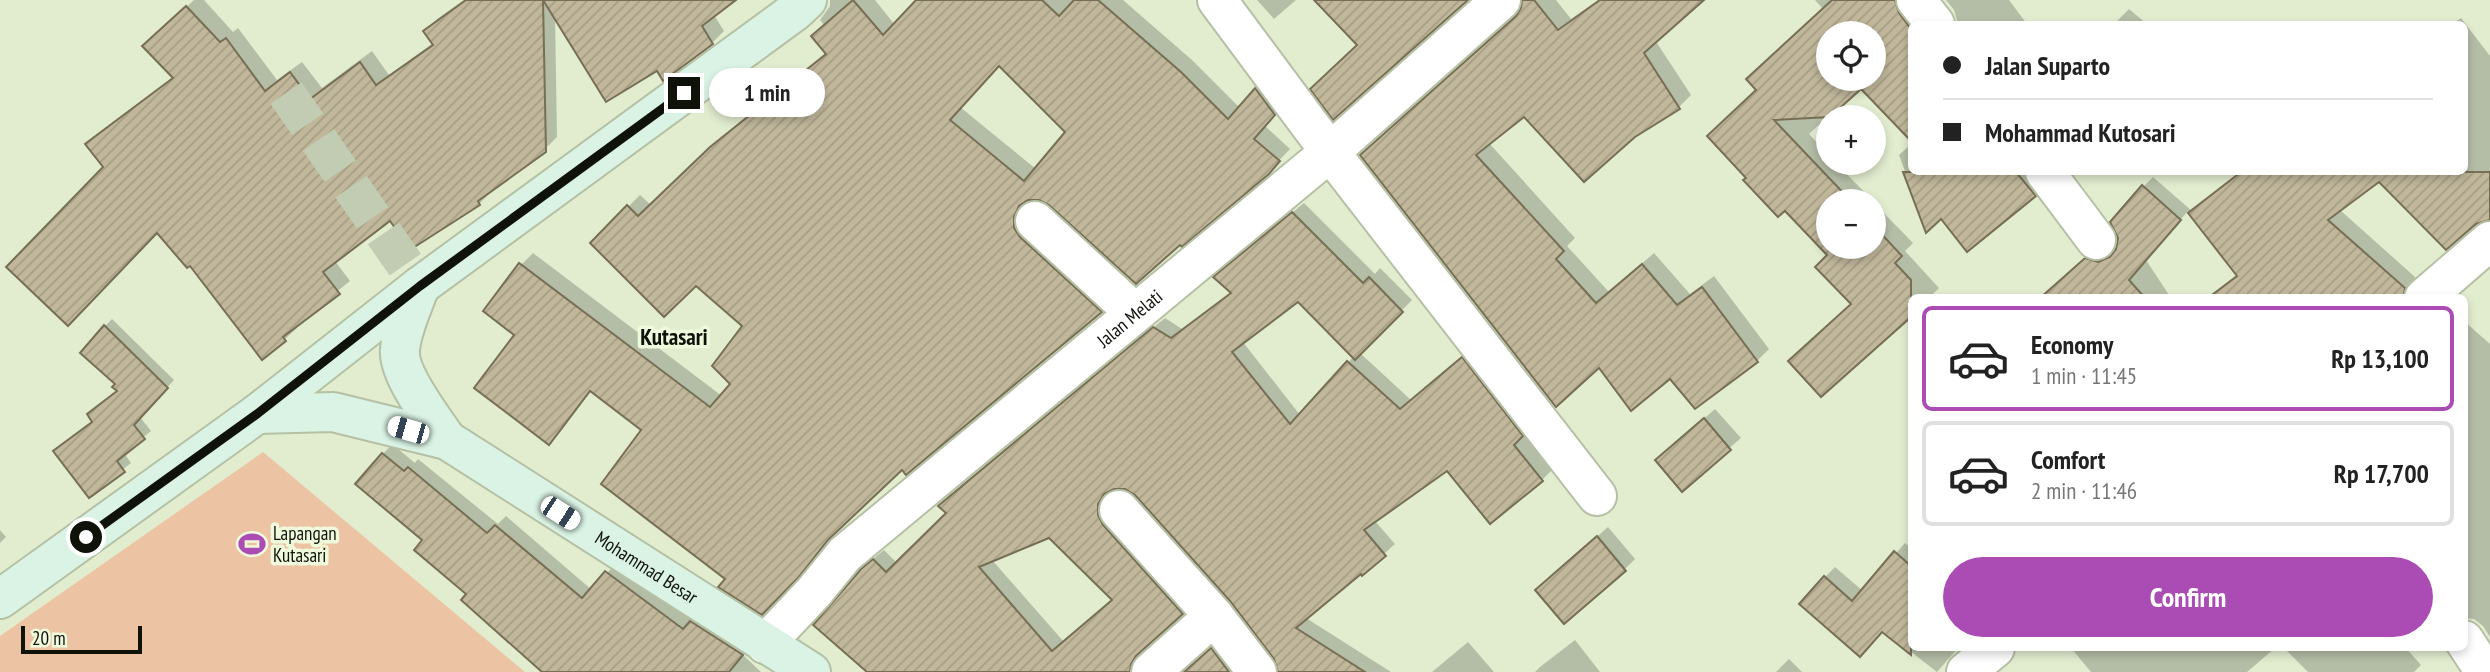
<!DOCTYPE html>
<meta charset="utf-8">
<style>
body{margin:0;font-family:"PT Sans Narrow",sans-serif;background:#f6f6f6;color:#222;height:100vh;display:flex;flex-direction:column;font-size:26px;white-space:nowrap}
*{box-sizing:border-box;margin:0}
p{font-size:23px;color:#767676}
.icon{flex:none;width:38px;height:38px;fill:none;stroke:currentColor;stroke-width:2;stroke-linecap:round;stroke-linejoin:round}
.map{position:relative;flex:1;overflow:hidden}
.drawer{position:absolute;left:1908px;top:294px;width:560px;height:357px;display:flex;flex-direction:column;background:#fff;border-radius:10px;box-shadow:0 4px 10px #0003}
.drawer>*{flex:none}
.banner{position:absolute;left:1908px;top:21px;width:560px;height:154px;border-radius:10px;box-shadow:0 4px 10px #0003;display:grid;align-content:center;height:154px;padding:0 35px;background:#fff}
.controls{position:absolute;left:1816px;top:21px;display:grid;gap:14px}
.controls a{display:grid;place-items:center;width:70px;height:70px;border-radius:50%;background:#fff;box-shadow:0 4px 10px #0003;font-size:35px}
.scale{position:absolute;left:21px;bottom:18px;width:121px;box-sizing:border-box;padding-left:7px;border:4px solid #0f1209;border-top:0;font-size:19px;line-height:24px;white-space:nowrap;color:#0f1209;-webkit-text-stroke:5px #effadd;paint-order:stroke}
.end{position:absolute;width:32px;height:32px;margin:-16px;border:9px solid #0f1209;background:#fff;box-shadow:0 0 0 4px #fff}
.from{border-radius:50%}
.bubble{position:absolute;height:49px;border-radius:24px;background:#fff;box-shadow:0 4px 10px #0003;font-size:23px;font-weight:700;line-height:49px;text-align:center}
.car{position:absolute;width:21px;height:42px;margin:-21px -10px;border-radius:9px;box-shadow:0 0 5px 2px #0007;background:linear-gradient(#fff 24%,#345 0 40%,#fff 0 76%,#345 0 86%,#fff 0)}
.banner b{display:flex;align-items:center;gap:24px;height:66px;font-size:26px}
.banner b+b{border-top:2px solid #e0e0e0}
.banner i{width:18px;height:18px;background:#222}
ul{padding:12px 0 0;list-style:none}
li{display:flex;align-items:center;gap:21px;height:105px;margin:0 14px 10px;padding:0 21px;border:4px solid #e0e0e0;border-radius:10px}
li div{flex:1}
li b{display:block;font-size:26px}
li em{font-style:normal;font-weight:700}
li.current{border-color:#ab4cb5}
li>.icon{width:63px;height:63px;stroke-width:1.5}
.action{display:flex;gap:14px;margin-top:auto;padding:14px 35px}
.action a{flex:1;height:80px;border-radius:42px;background:#ab4cb5;color:#fff;font-size:28px;font-weight:700;line-height:80px;text-align:center}
.map>svg:first-child{display:block}
</style>
<div class="map">
<svg width="2490" height="672" viewBox="0 0 2490 672">
<defs>
<pattern id="building-hatch" width="6" height="6" patternUnits="userSpaceOnUse" patternTransform="scale(1.75)"><rect width="6" height="6" fill="#c1b89c"/><path d="M-1 1l2-2M0 6l6-6M5 7l2-2" fill="none" stroke="#a59d85"/></pattern>
</defs>
<rect width="100%" height="100%" fill="#e2edd0"/>
<path fill="#ecc3a3" d="M263,452L525,672H0V636Z"/>
<g fill="#0003" fill-rule="evenodd">
<path d="M194,0H204L233,32L238,28L277,80L302,62L322,88L372,51L389,75L433,43L425,31L437,19L464,0H733L714,15L724,31L712,43L658,68L555,15L557,137L545,149L489,190L491,192L479,204L398,223L390,218L335,261L350,281L295,325L297,328L285,339L262,358L190,264L88,144L100,132L173,77L157,34Z"/>
<path d="M830,0H875L895,25L918,0H1123L1192,60L1240,108L1268,78L1286,102L1265,126L1290,149L1267,173L1050,203L1039,198L1027,199L1025,204L1026,216L1112,300L1101,311L902,468L837,529L809,564L728,578L644,430L591,391L561,431L549,443L517,334L521,265L533,253L722,396L732,384L745,326L696,284L592,243L640,195L651,205L724,135L827,53L824,25L820,20L830,6ZM1000,64L1067,131L1036,169L960,107Z"/>
<path d="M1257,0H1296L1274,19Z"/>
<path d="M1524,0H1556L1571,19L1598,0H1701L1655,40L1691,95L1679,107L1633,136L1525,115L1489,143L1575,238L1567,246L1609,292L1654,253L1690,294L1714,276L1769,349L1757,361L1670,377L1599,366L1362,155L1519,14Z"/>
<path d="M1815,0H1909L1911,138L1861,87L1809,134L1829,155V163H1836L1873,201H1829V247H1874V203L1913,243L1905,251L1939,288L1929,298H1911V314L1853,304L1829,255L1758,90L1823,9ZM1829,33H1874V79H1829Z"/>
<path d="M1946,0H2009L2027,24H1958L1954,10Z"/>
<path d="M2129,9L2147,24H2114Z"/>
<path d="M2461,18L2490,56V218L2389,190L2408,172H2464V24H2452Z"/>
<path d="M1911,144V172H2036L2046,184L2035,195L1941,216L1927,230L1899,155Z"/>
<path d="M2241,172H2391L2340,210L2415,277L2413,290L2416,298H2207L2238,274L2188,211L2146,260L2171,298H2071L2069,274L2097,249L2109,253L2118,249L2143,187L2153,177L2192,211Z"/>
<path d="M1304,203L1375,274L1380,268L1412,300L1360,353L1411,400L1473,348L1532,425L1523,434L1552,470L1542,480L1447,469L1375,521L1395,544L1363,573L1361,571L1306,618L1391,672H1280L1276,658L1232,600L1136,494L1126,487H1113L1108,492L1107,504L1192,603L1144,647L1140,652L1139,665L1143,672H869L873,559L884,550L897,563L948,513L940,506L950,495L1165,318L1182,329L1232,292L1226,267ZM1298,300L1354,356L1300,415L1243,342ZM1049,536L1114,599L1064,642L992,560Z"/>
<path d="M112,319L174,380L140,417L151,431L124,453L131,463L89,496L94,421L119,390L105,326Z"/>
<path d="M2464,321L2490,344V637L2483,626L2474,619L2464,618Z"/>
<path d="M1715,409L1741,438L1682,489L1668,450Z"/>
<path d="M392,444L415,463L418,459L498,524L506,516L592,590L616,563L693,620L701,612L751,645L743,655L761,672H544L469,594L425,540L383,454Z"/>
<path d="M1608,527L1635,559L1625,569L1548,580Z"/>
<path d="M0,530L6,537L0,543Z"/>
<path d="M1905,543L1911,548V648H1958L1937,672L1883,630L1825,577L1835,567L1863,591Z"/>
<path d="M1222,639L1243,672H1185Z"/>
<path d="M1575,640L1600,672H1535L1540,667Z"/>
<path d="M1468,642L1494,672H1432Z"/>
<path d="M2071,648H2275L2247,672H2091Z"/>
<path d="M2284,648H2406L2421,665L2414,672H2308Z"/>
<path d="M1789,659L1802,672H1776Z"/>
</g>
<g fill="url(#building-hatch)" stroke="#776f55" stroke-width="2" fill-rule="evenodd">
<path d="M466,0H543L546,152L478,201L480,205L413,248L398,226L395,228L390,221L323,272L340,294L283,337L286,341L262,360L190,266L187,268L157,233L68,326L6,267L103,167L85,144L173,78L142,46L186,6L220,42L226,38L265,91L290,72L310,99L360,62L376,85L433,45L423,31Z"/>
<path d="M543,0H736L702,26L713,44L663,81L657,71L606,102Z"/>
<path d="M853,0L883,35L916,0H1042L1059,16L1074,0H1098L1181,72L1228,119L1255,88L1275,115L1254,139L1280,161L1269,174L1182,247L1180,245L1136,284L1049,205L1039,200H1028L1019,206L1014,217V228L1020,237L1102,312L906,475L902,470L828,540L798,578L762,615L718,587L725,579L601,484L641,430L590,391L549,445L474,388L514,335L483,311L519,263L710,407L730,384L712,366L742,326L696,286L664,317L590,243L627,205L638,216L710,147L826,54L811,36ZM999,66L1065,132L1024,181L950,120Z"/>
<path d="M1314,0H1468L1333,120L1310,89L1357,45Z"/>
<path d="M1522,0H1534L1558,30L1600,0H1704L1644,53L1680,109L1635,137L1584,182L1524,117L1476,155L1564,251L1556,259L1596,303L1642,264L1677,305L1702,287L1758,362L1695,409L1670,379L1631,411L1599,368L1556,407L1360,155L1516,16L1521,8Z"/>
<path d="M1832,0H1895L1899,13L1911,29V141L1861,89L1830,117L1774,120L1851,201H1829V247H1874V226L1902,256L1895,263L1911,280V317L1821,397L1788,361L1851,304L1815,267L1827,255L1785,211L1778,217L1743,180L1746,178L1707,136L1756,90L1746,79ZM1829,33H1874V79H1829Z"/>
<path d="M1903,172H2016L2036,196L1967,252L1941,219L1926,233Z"/>
<path d="M2241,172H2490V220L2476,224L2446,250L2379,182L2328,220L2405,288L2403,298H2208L2237,276L2188,213Z"/>
<path d="M2142,185L2181,220L2129,280L2145,298H2040L2085,258L2098,262L2110,257L2116,249L2118,238L2110,222Z"/>
<path d="M1292,212L1363,283L1369,277L1403,312L1355,360L1298,302L1232,352L1290,424L1347,361L1400,409L1462,357L1523,436L1514,445L1543,481L1490,524L1447,471L1364,530L1386,556L1362,576L1361,574L1296,628L1365,672H1278L1274,659L1230,601L1135,495L1125,489H1114L1104,494L1098,504V515L1103,525L1183,614L1136,656L1131,664L1130,672H867L813,625L861,569L873,559L886,572L946,513L938,506L1153,327L1171,338L1231,293L1213,277ZM1049,538L1112,600L1052,651L979,567Z"/>
<path d="M104,325L168,388L134,425L145,439L117,461L125,472L89,498L53,451L92,422L87,414L117,391L112,387L115,384L80,353Z"/>
<path d="M1704,418L1731,450L1682,492L1655,460Z"/>
<path d="M382,453L404,471L408,467L487,533L495,525L582,598L605,571L683,629L690,621L743,655L729,672H542L461,600L466,594L414,550L422,540L355,484Z"/>
<path d="M1597,536L1626,571L1564,624L1535,590Z"/>
<path d="M1894,551L1911,566V655L1882,632L1860,657L1799,604L1824,576L1852,601Z"/>
<path d="M1211,648L1229,672H1184Z"/>
</g>
<g fill="none" stroke-linecap="round" stroke-linejoin="round">
<path stroke="#c2ccb2" stroke-width="38" stroke-dasharray="38 19" stroke-linecap="butt" d="M286,93L420,286"/>
<g stroke="#b5c0a4" stroke-width="42">
<g id="street">
<path d="M1217,0L1330,152L1597,496"/>
<path d="M1916,0L1935,24"/>
<path d="M2045,172L2096,240"/>
<path d="M1035,221L1135,313"/>
<path d="M2424,298L2490,241"/>
<path d="M1119,510L1214,616L1257,672"/>
<path d="M2464,640L2485,672"/>
<path id="s1" d="M765,644L814,592L845,554L1330,152L1501,0"/>
<path d="M1151,672L1214,616"/>
<path d="M1966,672L1995,648"/>
</g>
</g>
<g stroke="#b5c0a4" stroke-width="42">
<g id="secondary">
<path d="M420,286C413,306 402,328 400,349C397,374 433,419 447,440"/>
<path id="s2" d="M257,414L333,412L447,440L811,672"/>
<path d="M0,599L257,414L420,286L794,12L807,0"/>
</g>
</g>
<use href="#street" stroke="#fff" stroke-width="38"/>
<use href="#secondary" stroke="#daf3e4" stroke-width="38"/>
</g>
<g fill="none" stroke-linecap="round" stroke-linejoin="round">
<path stroke="#0f1209" stroke-width="9" d="M86,537L257,414L420,286L684,93"/>
</g>
<defs>
<g id="stadium-bare" transform="scale(2.1)"><path d="M0-5a6.5 5 0 1 0 0 10a6.5 5 0 1 0 0-10ZM-3.5-1.8h7v3.6h-7Z" fill="#ab4cb5" stroke="#effadd" stroke-width="2.5" paint-order="stroke"/></g>
</defs>
<g fill-rule="evenodd">
<use href="#stadium-bare" x="252" y="544"/>
</g>
<g text-anchor="middle" stroke-width="7" stroke-linejoin="round" paint-order="stroke">
<g font-size="19" fill="#0f1209" stroke="#effadd">
<text dy="7" stroke="none"><textPath href="#s1" startOffset="490">Jalan Melati</textPath></text>
<text dy="7" stroke="none"><textPath href="#s2" startOffset="430">Mohammad Besar</textPath></text>
</g>
<g font-size="19" fill="#0f1209" stroke="#effadd" text-anchor="start">
<text x="273" y="540">Lapangan<tspan x="273" dy="22">Kutasari</tspan></text>
</g>
<g font-size="23" font-weight="bold" fill="#0f1209" stroke="#effadd">
<text x="674" y="345">Kutasari</text>
</g>
</g>
</svg>
<div class="controls">
<a><svg class="icon" aria-label="locate" viewBox="0 0 24 24"><circle cx="12" cy="12" r="6"/><path d="M12 2v4M12 18v4M2 12h4M18 12h4"/></svg></a>
<a>+</a>
<a>−</a>
</div>
<div class="scale">20 m</div>
<i class="end from" style="left:86px;top:537px"></i>
<i class="end" style="left:684px;top:93px"></i>
<div class="bubble" style="left:709px;top:68px;width:116px">1 min</div>
<i class="car" style="left:408px;top:430px;rotate:286deg"></i>
<i class="car" style="left:560px;top:513px;rotate:123deg"></i>
<div class="banner">
<b><i class="from"></i>Jalan Suparto</b>
<b><i></i>Mohammad Kutosari</b>
</div>
<section class="drawer">
<ul>
<li class="current"><svg class="icon" aria-label="car" viewBox="0 0 24 24"><path d="M5 17H2v-5l4-1 3-4h7l3 4 3 1v5h-3M9 17h6M6 11h13"/><circle cx="7" cy="17" r="2"/><circle cx="17" cy="17" r="2"/></svg><div><b>Economy</b><p>1 min · 11:45</p></div><em>Rp 13,100</em></li>
<li><svg class="icon" aria-label="car" viewBox="0 0 24 24"><path d="M5 17H2v-5l4-1 3-4h7l3 4 3 1v5h-3M9 17h6M6 11h13"/><circle cx="7" cy="17" r="2"/><circle cx="17" cy="17" r="2"/></svg><div><b>Comfort</b><p>2 min · 11:46</p></div><em>Rp 17,700</em></li>
</ul>
<div class="action"><a>Confirm</a></div>
</section>
</div>
